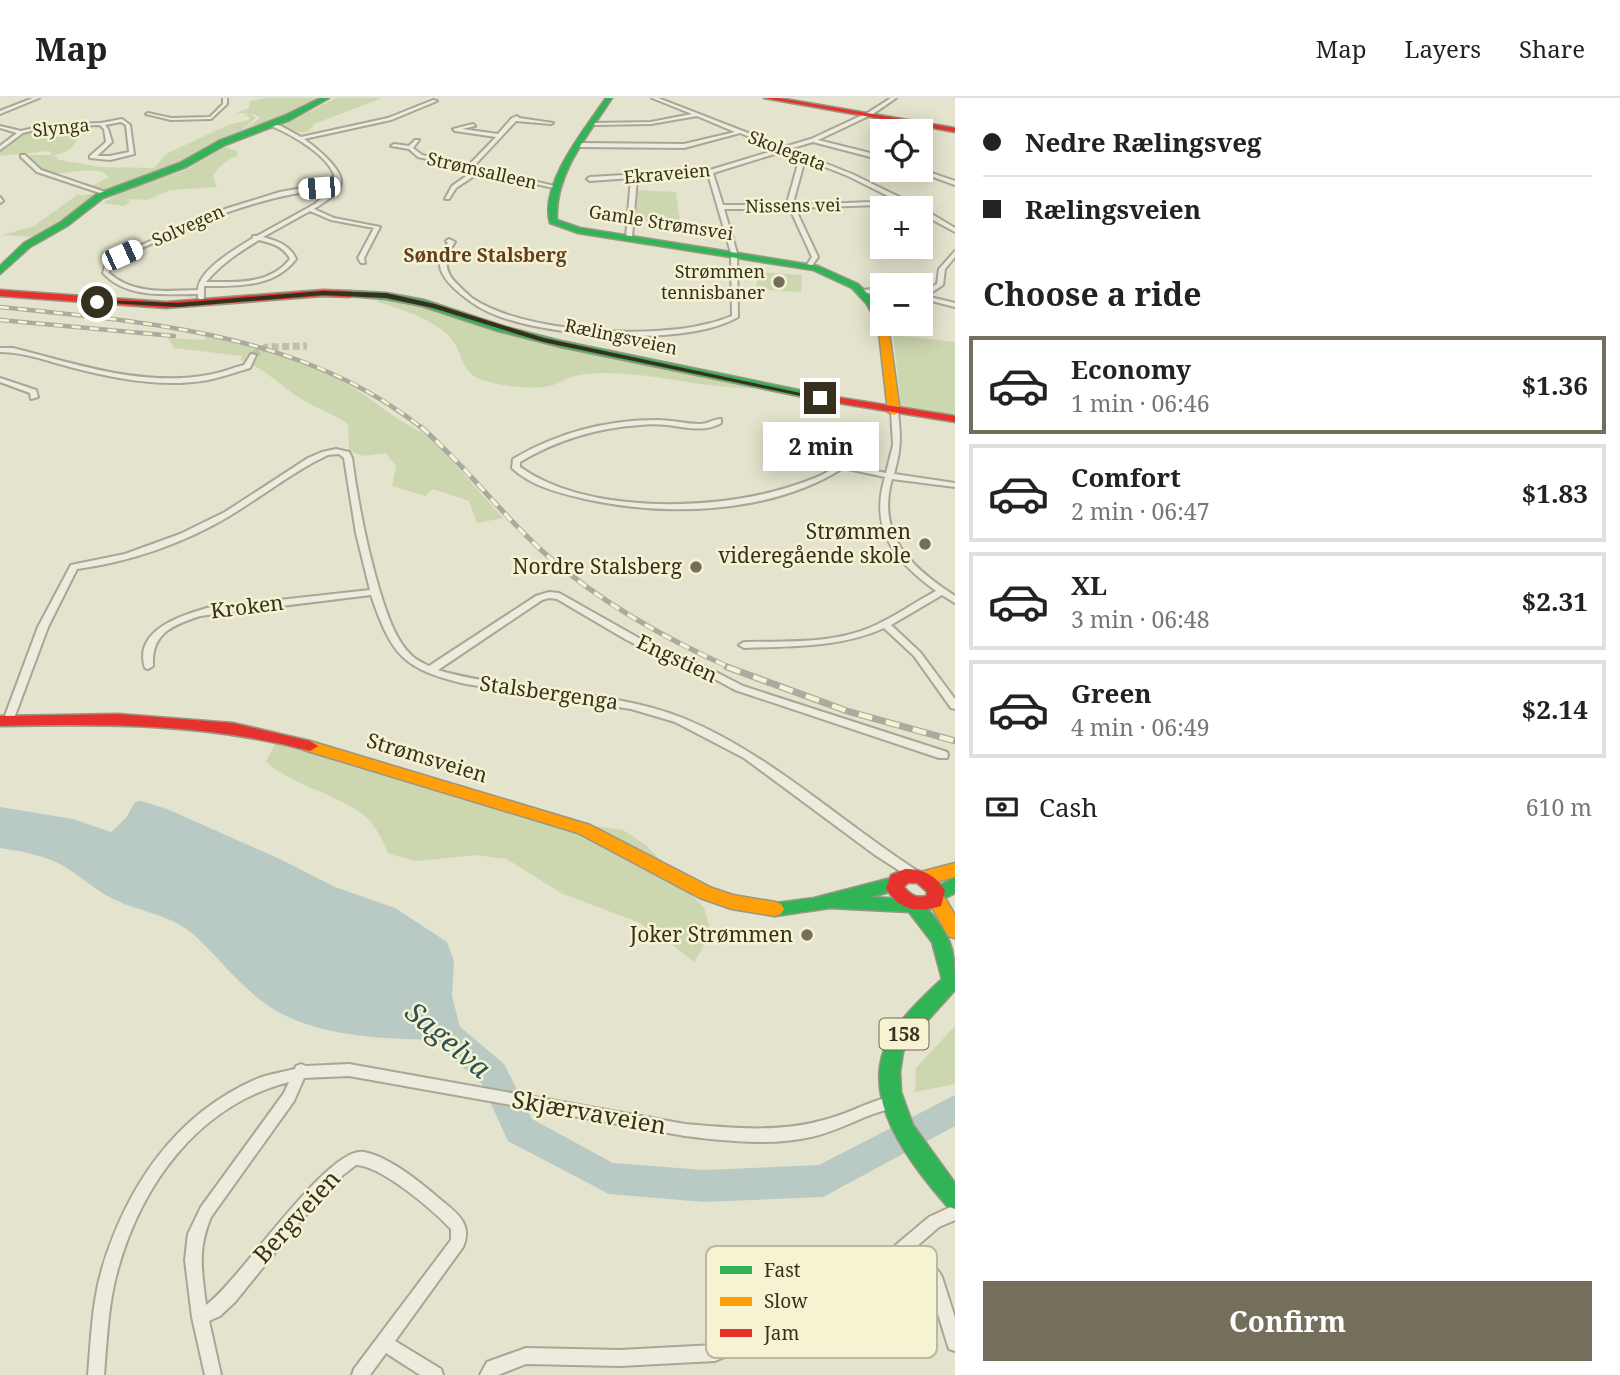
<!DOCTYPE html>
<meta charset="utf-8">
<style>
body{margin:0;font-family:"Noto Serif",serif;background:#f2f2f2;color:#222;height:100vh;display:flex;flex-direction:column;font-size:26px;white-space:nowrap}
*{box-sizing:border-box;margin:0}
p{font-size:23px;color:#767676}
.icon{flex:none;width:38px;height:38px;fill:none;stroke:currentColor;stroke-width:2;stroke-linecap:round;stroke-linejoin:round}
.map{position:relative;flex:1;overflow:hidden}
.details{display:flex;flex-direction:column;background:#fff;width:665px}
.details>*{flex:none}
.banner{display:grid;align-content:center;height:154px;padding:0 28px;background:#fff}
.fabs{position:absolute;left:870px;top:21px;display:grid;gap:14px}
.fabs a{display:grid;place-items:center;width:63px;height:63px;border-radius:0px;background:#fff;box-shadow:0 4px 18px #0003;font-size:35px}
.end{position:absolute;width:32px;height:32px;margin:-16px;border:9px solid #37301e;background:#fff;box-shadow:0 0 0 4px #fff}
.from{border-radius:50%}
.bubble{position:absolute;height:49px;border-radius:0px;background:#fff;box-shadow:0 4px 18px #0003;font-size:23px;font-weight:700;line-height:49px;text-align:center}
.car{position:absolute;width:21px;height:42px;margin:-21px -10px;border-radius:9px;box-shadow:0 0 5px 2px #0007;background:linear-gradient(#fff 24%,#345 0 40%,#fff 0 76%,#345 0 86%,#fff 0)}
.banner b{display:flex;align-items:center;gap:24px;height:66px;font-size:26px}
.banner b+b{border-top:2px solid #e0e0e0}
.banner i{width:18px;height:18px;background:#222}
ul{padding:0;list-style:none}
li{display:flex;align-items:center;gap:21px;height:98px;margin:0 14px 10px;padding:0 14px;border:4px solid #e0e0e0;border-radius:0px}
li div{flex:1}
li b{display:block;font-size:26px}
li em{font-style:normal;font-weight:700}
li.current{border-color:#746f5b}
li>.icon{width:63px;height:63px;stroke-width:1.5}
h2{padding:0 28px;font-size:32px;line-height:84px}
.pay{display:flex;align-items:center;gap:18px;height:77px;padding:0 28px;font-size:26px}
.pay p{margin-inline-start:auto}
.button{display:flex;gap:14px;margin-top:auto;padding:14px 28px}
.button a{flex:1;height:80px;border-radius:0px;background:#746f5b;color:#fff;font-size:28px;font-weight:700;line-height:80px;text-align:center}
header{display:flex;align-items:center;gap:42px;box-sizing:border-box;height:98px;padding:0 35px;background:#fff;border-bottom:2px solid #e0e0e0}
header strong{font-size:33px}
nav{display:flex;gap:38px;margin-inline-start:auto;font-size:24px}
main{display:flex;flex:1;min-height:0}
.map>svg:first-child{display:block}
</style>
<header>
<strong>Map</strong>
<nav><a>Map</a><a>Layers</a><a>Share</a></nav>
</header>
<main>
<div class="map">
<svg width="955" height="1277" viewBox="0 0 955 1277">
<rect width="100%" height="100%" fill="#e4e3cd"/>
<g fill="#ccd6af">
<path d="M266,0H321L292,15L243,32L260,20L254,16L237,15L249,10L250,3Z"/>
<path d="M336,0H382L314,26C305,42 294,31 281,28Z"/>
<path d="M251,16L256,20L236,37L172,69L107,92L90,89L109,79L103,74C71,67 57,87 28,62L30,57H51L50,53L0,58V51C26,34 47,25 78,32L80,35C75,48 69,55 54,57L59,62L100,69L154,70L166,56L228,27L249,22L250,19L244,17Z"/>
<path d="M225,49L237,53V58C226,62 219,68 213,78L217,89L170,92L148,102L129,101L130,104L124,108L103,105L121,94L185,72Z"/>
<path d="M633,92L676,94L680,124L632,122Z"/>
<path d="M98,96L59,125L33,139L2,137L34,128L77,97Z"/>
<path d="M758,174L802,177L801,194L756,191Z"/>
<path d="M382,199L397,200L485,227L761,290C701,293 639,268 579,277C568,279 559,286 549,288C529,292 499,288 480,281C463,275 462,256 453,243C441,224 399,210 378,204L377,202Z"/>
<path d="M893,237L955,244V317L924,315L901,308Z"/>
<path d="M206,238C256,250 311,263 355,291C379,306 402,327 428,337L503,420L477,425L469,403L433,391L425,398L392,388L396,368L386,355L364,358L349,353L348,326C334,316 318,311 303,302C282,290 264,269 241,262L242,258L174,250L168,240L204,242Z"/>
<path d="M280,635L360,657L587,727L623,732L647,748L704,810L711,835L694,864L669,844L638,824L563,796L507,761L476,757L416,763L389,756C383,745 376,727 366,719C337,695 295,689 266,664Z"/>
<path d="M955,928V986L915,994L916,970Z"/>
</g>
<path fill="#b8cac3" d="M141,703L167,711L282,762L335,789L395,810L447,844L454,863L452,898L460,929L457,943C400,940 337,943 284,917C246,898 224,864 193,836C170,817 146,815 120,804C99,796 81,778 62,767C43,757 20,753 0,750V709L73,721L111,734L126,720L135,704Z"/>
<g fill="none" stroke-linecap="round" stroke-linejoin="round">
<path fill="#b8cac3" fill-rule="evenodd" d="M433,911L444,915L504,966L532,1021L613,1065L704,1072L819,1067L955,997V1028L823,1099L704,1104L609,1096L508,1043L482,986L422,933L418,924L422,915Z"/>
<path stroke="#c1bfaa" stroke-width="7" stroke-dasharray="7 3.5" stroke-linecap="butt" d="M253,257L266,249L307,248"/>
<g stroke="#a9a696" stroke-width="4">
<g id="street">
<path d="M33,0H39L0,16V13Z"/>
<path d="M223,0H227V6L211,21L171,22L146,16L148,15L171,20L210,19L223,6Z"/>
<path d="M652,0H658L784,49L811,41L869,14L891,0H896L873,16L818,42L882,58V62L813,44L789,51L852,76L920,109L955,130V134L920,115V110H914L905,106L795,110L818,159L811,169L809,170L806,168L812,159L790,111H724L737,155L738,219C686,249 557,239 501,219C483,213 468,203 455,191C439,176 434,163 448,145L446,143L449,141L455,144C444,159 443,173 457,186C462,191 467,196 472,200C523,235 648,241 707,226C715,224 724,221 732,218L731,155L708,76L637,80L632,139L629,141L626,139L631,80L590,83L587,81L590,79L710,72L779,51L740,35L684,50L580,49L577,47L580,45L684,46L735,34L697,18L651,26L594,27L592,26L594,25L651,24L692,16ZM784,53L800,59L787,105L788,107H723L713,75ZM805,61L848,78L898,103L794,107L793,105Z"/>
<path d="M433,2L437,3L391,22L304,41C314,48 342,70 341,84C341,95 323,105 314,111L334,120L380,129L364,160L365,165H361L358,160L374,130L331,122L310,113L263,139C277,143 290,147 296,161C274,190 237,188 204,188V200L201,202L198,200V196C166,196 127,201 103,175L105,168L120,156L225,111L280,94L308,89L335,88C340,62 289,35 269,27V25L281,28L301,39L388,20ZM332,91L315,106L257,138H253V140C237,150 198,172 198,192C168,193 133,197 109,175L110,170L124,158C192,128 257,96 332,91ZM259,142C271,145 284,148 290,161C270,187 236,184 206,184C221,166 239,154 259,142Z"/>
<path d="M517,18L519,20L553,25L551,26L516,23L473,69L559,89V91L480,74L456,90L449,101H445L452,88L475,72L418,59L409,51L391,48L394,46L409,48L415,42H419L413,50L422,57L468,68L496,39L455,33L453,31L473,26L475,28L462,31L498,36L512,20Z"/>
<path d="M122,21L130,27L134,56L110,62L90,60V58L106,44L104,31L100,27L46,29L23,35L0,52V48L17,35L0,30V28L21,33L46,27L101,25ZM121,24L126,27L129,54L110,58H97L112,44L108,31L105,27Z"/>
<path d="M21,57H25L41,72L108,95L103,96L37,74L21,59Z"/>
<path d="M920,71L955,83V87L914,72Z"/>
<path d="M0,99L3,103L0,105Z"/>
<path d="M955,153V159L945,171L943,187L926,198L955,205V209L920,200V196L937,186L939,171Z"/>
<path d="M882,190V194L863,196L860,194L863,192Z"/>
<path d="M0,250H13C76,266 142,289 208,277C221,275 232,270 244,267L251,256L256,257L250,270C236,274 222,279 208,282C163,290 117,281 74,270C50,264 25,254 0,254Z"/>
<path d="M0,280L36,292L38,299L31,301L30,295L0,284Z"/>
<path d="M891,312L898,314C901,340 901,351 894,376L955,385V389L892,381C876,438 911,469 955,498V505L942,497L891,527L920,554L955,601V611L951,610L914,558L884,530C840,550 791,548 744,550L739,547L744,544C785,543 830,546 869,530C892,521 913,505 936,493C895,463 869,432 885,379L843,370C771,416 666,419 585,401C559,395 531,388 512,370L513,361C557,335 606,322 657,322C672,322 686,326 700,326C708,326 713,321 721,321V325C704,335 685,329 667,327C658,326 649,326 640,327C596,330 557,342 520,364V369C586,416 712,413 786,390C809,383 837,374 851,354C856,347 856,336 858,328L862,326L866,328C862,346 860,353 848,367L886,375L893,347Z"/>
<path d="M336,351L349,354L352,360C358,405 367,450 380,494C387,515 394,540 411,557C416,562 423,565 429,568L536,498L549,494L559,495L660,552L708,570L743,588L947,654L948,657L947,660H939L735,592L702,574L654,556L625,541L557,501L549,500L542,502L438,572C460,579 482,582 505,586C561,594 631,599 683,620C769,655 841,724 919,774L921,777L919,780H911L875,757L744,660L675,624L631,611L466,586C403,571 392,558 371,497L200,518C173,527 151,535 153,568L148,571L145,570C133,533 179,518 207,510L370,492L356,435L344,360L339,356L328,357L314,364C285,380 259,400 231,417C185,445 130,464 77,471L48,529L13,623L8,626L4,625L3,623L38,529L71,467L125,456L180,436L225,414L308,360L322,354Z"/>
<path d="M301,966L306,968L349,966L685,1026C731,1030 779,1035 824,1022C845,1017 864,1006 885,1000L894,998L899,1000L901,1004L899,1008C890,1011 881,1013 873,1016C852,1024 833,1034 811,1039C770,1048 726,1043 685,1038L349,978L304,980L294,1003L211,1119C197,1152 202,1173 206,1207C239,1184 328,1047 364,1054C390,1059 421,1085 441,1102C457,1115 473,1126 463,1149L395,1243L441,1271L443,1277H420L386,1255L370,1277H352L354,1271L451,1142V1131C433,1112 382,1068 356,1067L343,1077L303,1120L235,1204L220,1218L209,1223L221,1277H205L192,1219L185,1162L188,1136L201,1109L284,995L289,984C199,1007 142,1085 118,1171C108,1205 107,1242 104,1277H88C91,1242 92,1205 102,1171C127,1088 176,1015 259,980C270,976 283,974 295,971L296,968Z"/>
<path d="M955,1107V1122L939,1129L917,1148L939,1174L942,1179L955,1220V1253L949,1251L947,1245L928,1183L906,1158L881,1178L834,1214L715,1263L620,1268L526,1266L498,1277H480L487,1264L526,1250L620,1252L715,1247L822,1202L871,1168L929,1119Z"/>
</g>
</g>
<g stroke="#999686" stroke-width="3">
<g id="fast">
<path d="M321,0H329L290,22L225,47L186,69L103,100L67,128L30,149L0,176V168L24,145L61,124L97,96L180,65L219,43L284,18Z"/>
<path d="M606,0H612C589,36 554,76 557,122L580,130L818,168L858,186L875,203L882,215L883,226L878,225L866,205L852,190L813,172L578,135L550,125C539,86 585,31 606,0Z"/>
<path d="M350,193L386,195L424,202L506,229L561,243L823,297L829,300L823,303L561,249L498,233L422,208L386,201L347,198V194Z"/>
<path d="M895,779L901,781L904,786L901,791L871,799L920,802C951,838 955,845 955,892L910,942L903,954L900,974L901,994L913,1027L955,1085V1111L947,1108C911,1066 857,1000 889,941C902,918 923,899 942,881L932,844L909,814L830,810L775,818L769,816L766,811L769,806L814,800Z"/>
<path d="M955,779V795L937,804L931,802L928,797L931,792Z"/>
</g>
</g>
<g stroke="#999686" stroke-width="3">
<g id="slow">
<path d="M882,223V226H888L900,314L894,317L888,314L878,226Z"/>
<path d="M310,643L590,727L712,790L733,797L775,804L781,806L784,811L781,816L775,818L732,811L700,800L578,735L304,652L302,648L304,644Z"/>
<path d="M955,765V779L923,787L917,785L914,780L917,775Z"/>
<path d="M936,793L942,795L955,817V840L948,838L927,800L930,795Z"/>
</g>
</g>
<g stroke="#999686" stroke-width="3">
<g id="jam">
<path d="M764,0H779L955,30V34Z"/>
<path d="M0,192L166,204L323,192L350,193L355,196L350,199L323,198L166,210L0,198Z"/>
<path d="M823,297L955,318V324L819,302V298Z"/>
<path d="M118,616L233,625L310,643L318,648L310,653C206,625 107,626 0,628V618Z"/>
<path d="M905,771C923,771 936,777 945,793L941,808C918,815 899,813 886,790L891,777ZM908,785H917L927,794L926,798C916,800 911,797 904,789Z"/>
</g>
</g>
<use href="#street" fill="#ecebde" fill-rule="evenodd"/>
<use href="#fast" fill="#30b455" fill-rule="evenodd"/>
<use href="#slow" fill="#ff9f0a" fill-rule="evenodd"/>
<use href="#jam" fill="#e5322d" fill-rule="evenodd"/>
<g stroke="#abaa9e" stroke-width="4.5">
<g id="rail-far2">
<path d="M0,209C146,224 304,235 423,331"/>
<path d="M0,222L174,238"/>
</g>
</g>
<g stroke="#abaa9e" stroke-width="5">
<path id="rail-far1" d="M421,329C467,369 503,419 549,459C603,506 666,541 731,570"/>
</g>
<g stroke="#abaa9e" stroke-width="7">
<path id="rail" d="M727,569L847,613L955,643"/>
</g>
<use href="#rail-far2" stroke="#f5f3d2" stroke-width="2.5" stroke-dasharray="9" stroke-linecap="butt"/>
<use href="#rail-far1" stroke="#f5f3d2" stroke-width="3.5" stroke-dasharray="10" stroke-linecap="butt"/>
<use href="#rail" stroke="#f5f3d2" stroke-width="4.5" stroke-dasharray="14" stroke-linecap="butt"/>
</g>
<path fill="#37301e" d="M323,193L386,195L435,206L544,240L824,300L820,302L543,244L433,210L386,200L323,197L178,209L93,204L97,202L178,205Z"/>
<g fill="#746f5b" stroke="#f5f3d2" stroke-width="2.5">
<circle cx="779" cy="184" r="7"/>
<circle cx="925" cy="446" r="7"/>
<circle cx="696" cy="469" r="7"/>
<circle cx="807" cy="837" r="7"/>
</g>
<g text-anchor="middle" stroke-width="5" stroke-linejoin="round" paint-order="stroke">
<g font-size="18" fill="#37301e" stroke="#f5f3d2">
<text transform="translate(61 30) rotate(-6)" y="6">Slynga</text>
<text transform="translate(787 53) rotate(21)" y="6">Skolegata</text>
<text transform="translate(482 73) rotate(13)" y="6">Strømsalleen</text>
<text transform="translate(667 76) rotate(-5)" y="6">Ekraveien</text>
<text transform="translate(793 108) rotate(-1)" y="6">Nissens vei</text>
<text transform="translate(661 125) rotate(9)" y="6">Gamle Strømsvei</text>
<text transform="translate(188 128) rotate(-24)" y="6">Solvegen</text>
<text transform="translate(621 239) rotate(12)" y="6">Rælingsveien</text>
</g>
<g font-size="18" fill="#37301e" stroke="#f5f3d2" text-anchor="end">
<text x="765" y="180">Strømmen<tspan x="765" dy="21">tennisbaner</tspan></text>
</g>
<g font-size="19" font-weight="bold" fill="#643d1e" stroke="#f5f3d2">
<text x="485" y="164">Søndre Stalsberg</text>
</g>
<rect fill="#f5f3d2" stroke="#706a54" stroke-width="2" x="879.5" y="920.5" width="49" height="31" rx="5"/>
<g font-size="19" font-weight="bold" fill="#37301e">
<text x="904" y="943">158</text>
</g>
<g font-size="21" fill="#37301e" stroke="#f5f3d2" text-anchor="end">
<text x="911" y="441">Strømmen<tspan x="911" dy="24">videregående skole</tspan></text>
<text x="682" y="476">Nordre Stalsberg</text>
<text x="793" y="844">Joker Strømmen</text>
</g>
<g font-size="21" fill="#37301e" stroke="#f5f3d2">
<text transform="translate(247 509) rotate(-7)" y="7">Kroken</text>
<text transform="translate(677 561) rotate(25)" y="7">Engstien</text>
<text transform="translate(549 595) rotate(8)" y="7">Stalsbergenga</text>
<text transform="translate(427 660) rotate(17)" y="7">Strømsveien</text>
</g>
<g font-size="24" fill="#37301e" stroke="#f5f3d2">
<text transform="translate(589 1015) rotate(10)" y="8">Skjærvaveien</text>
<text transform="translate(297 1119) rotate(-48)" y="8">Bergveien</text>
</g>
<g font-size="28" font-style="italic" fill="#2d5057" stroke="#f5f3d2">
<text transform="translate(448 942) rotate(40)" y="10">Sagelva</text>
</g>
</g>
<rect x="706" y="1148" width="231" height="112" rx="10" fill="#f5f3d2" stroke="#bcb89c" stroke-width="2"/>
<rect x="720" y="1168" width="32" height="8" fill="#30b455"/>
<rect x="720" y="1199" width="32" height="9" fill="#ff9f0a"/>
<rect x="720" y="1231" width="32" height="8" fill="#e5322d"/>
<g font-size="19" fill="#37301e">
<text x="764" y="1179">Fast</text>
<text x="764" y="1210">Slow</text>
<text x="764" y="1242">Jam</text>
</g>
</svg>
<div class="fabs">
<a><svg class="icon" aria-label="locate" viewBox="0 0 24 24"><circle cx="12" cy="12" r="6"/><path d="M12 2v4M12 18v4M2 12h4M18 12h4"/></svg></a>
<a>+</a>
<a>−</a>
</div>
<i class="end from" style="left:97px;top:204px"></i>
<i class="end" style="left:820px;top:300px"></i>
<div class="bubble" style="left:763px;top:324px;width:116px">2 min</div>
<i class="car" style="left:319px;top:90px;rotate:265deg"></i>
<i class="car" style="left:122px;top:157px;rotate:66deg"></i>
</div>
<section class="details">
<div class="banner">
<b><i class="from"></i>Nedre Rælingsveg</b>
<b><i></i>Rælingsveien</b>
</div>
<h2>Choose a ride</h2>
<ul>
<li class="current"><svg class="icon" aria-label="car" viewBox="0 0 24 24"><path d="M5 17H2v-5l4-1 3-4h7l3 4 3 1v5h-3M9 17h6M6 11h13"/><circle cx="7" cy="17" r="2"/><circle cx="17" cy="17" r="2"/></svg><div><b>Economy</b><p>1 min · 06:46</p></div><em>$1.36</em></li>
<li><svg class="icon" aria-label="car" viewBox="0 0 24 24"><path d="M5 17H2v-5l4-1 3-4h7l3 4 3 1v5h-3M9 17h6M6 11h13"/><circle cx="7" cy="17" r="2"/><circle cx="17" cy="17" r="2"/></svg><div><b>Comfort</b><p>2 min · 06:47</p></div><em>$1.83</em></li>
<li><svg class="icon" aria-label="car" viewBox="0 0 24 24"><path d="M5 17H2v-5l4-1 3-4h7l3 4 3 1v5h-3M9 17h6M6 11h13"/><circle cx="7" cy="17" r="2"/><circle cx="17" cy="17" r="2"/></svg><div><b>XL</b><p>3 min · 06:48</p></div><em>$2.31</em></li>
<li><svg class="icon" aria-label="car" viewBox="0 0 24 24"><path d="M5 17H2v-5l4-1 3-4h7l3 4 3 1v5h-3M9 17h6M6 11h13"/><circle cx="7" cy="17" r="2"/><circle cx="17" cy="17" r="2"/></svg><div><b>Green</b><p>4 min · 06:49</p></div><em>$2.14</em></li>
</ul>
<div class="pay"><svg class="icon" aria-label="cash" viewBox="0 0 24 24"><path d="M3 7h18v10H3z"/><circle cx="12" cy="12" r="2"/></svg>Cash<p>610 m</p></div>
<div class="button"><a>Confirm</a></div>
</section>
</main>
